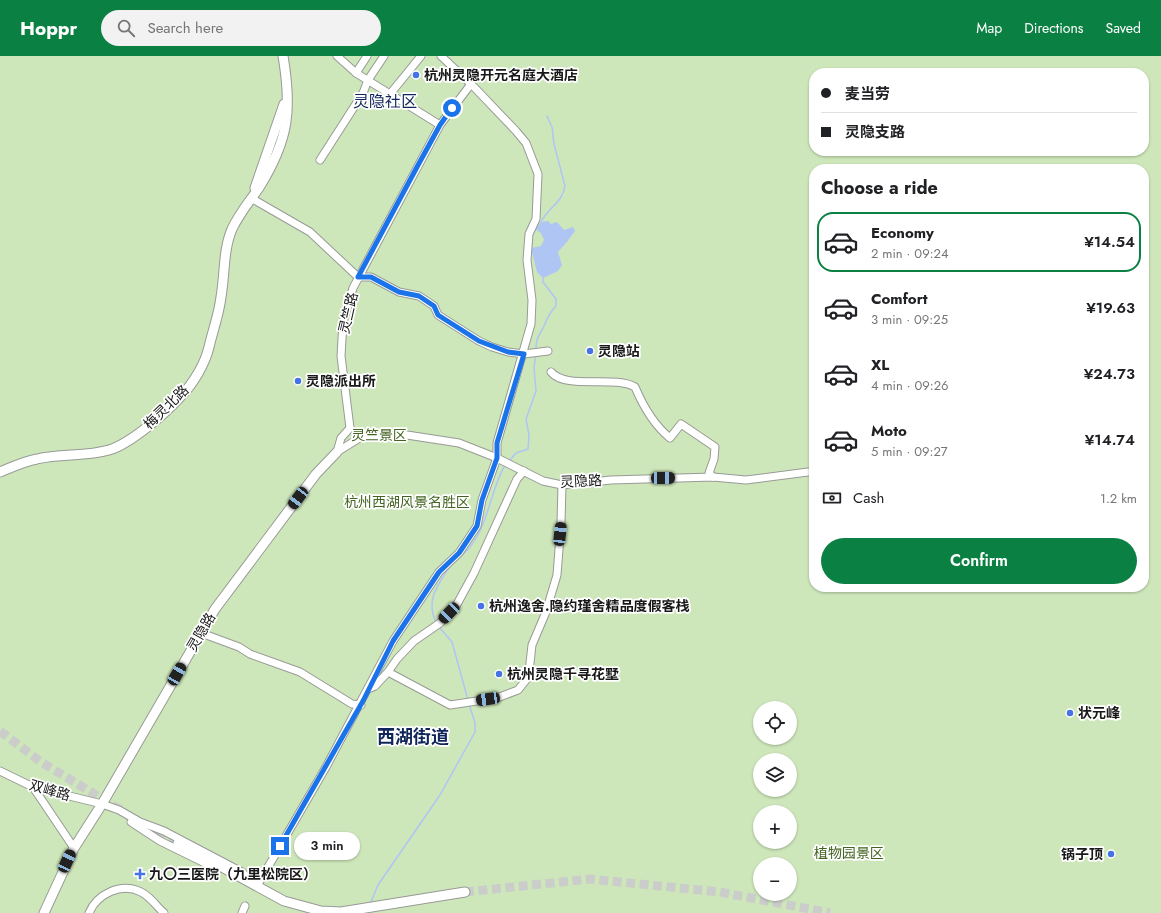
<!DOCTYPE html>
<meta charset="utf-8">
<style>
body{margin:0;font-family:Jost,"Noto Sans SC",sans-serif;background:#f2f2f2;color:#202124;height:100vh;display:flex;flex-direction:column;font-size:15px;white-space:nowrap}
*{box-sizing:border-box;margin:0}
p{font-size:13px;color:#757577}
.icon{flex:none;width:22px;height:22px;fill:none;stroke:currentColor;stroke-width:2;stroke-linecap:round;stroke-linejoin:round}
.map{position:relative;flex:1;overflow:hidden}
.sheet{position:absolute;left:809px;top:108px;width:340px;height:428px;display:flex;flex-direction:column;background:#fff;border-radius:16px;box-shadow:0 1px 3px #0004}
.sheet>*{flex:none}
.top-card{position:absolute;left:809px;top:12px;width:340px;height:88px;border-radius:16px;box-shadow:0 1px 3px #0004;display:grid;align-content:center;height:88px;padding:0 12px;background:#fff}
.tools{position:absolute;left:753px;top:645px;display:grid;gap:8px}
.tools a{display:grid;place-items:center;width:44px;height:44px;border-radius:50%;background:#fff;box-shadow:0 1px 3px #0004;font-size:20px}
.end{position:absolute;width:18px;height:18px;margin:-9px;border:5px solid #1a73e8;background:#fff;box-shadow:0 0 0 2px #fff}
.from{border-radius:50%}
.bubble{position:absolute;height:28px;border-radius:14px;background:#fff;box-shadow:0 1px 3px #0004;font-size:13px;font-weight:600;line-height:28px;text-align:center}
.car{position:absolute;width:12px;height:24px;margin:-12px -6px;border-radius:5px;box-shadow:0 0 3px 1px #0007;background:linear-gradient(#222 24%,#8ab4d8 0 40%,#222 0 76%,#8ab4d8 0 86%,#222 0)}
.top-card b{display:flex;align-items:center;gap:14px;height:38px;font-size:15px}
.top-card b+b{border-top:1px solid #e0e0e0}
.top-card i{width:10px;height:10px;background:#202124}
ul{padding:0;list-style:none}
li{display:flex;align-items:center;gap:12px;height:60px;margin:0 8px 6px;padding:0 4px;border:2px solid transparent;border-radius:16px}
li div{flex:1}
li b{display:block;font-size:15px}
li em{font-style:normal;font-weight:600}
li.selected{border-color:#0b8043}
li>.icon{width:36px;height:36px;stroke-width:1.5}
h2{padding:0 12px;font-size:18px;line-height:48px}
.pay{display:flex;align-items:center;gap:10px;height:44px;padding:0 12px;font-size:15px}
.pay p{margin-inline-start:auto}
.button{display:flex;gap:8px;margin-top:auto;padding:8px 12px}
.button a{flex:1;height:46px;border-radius:24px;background:#0b8043;color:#fff;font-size:16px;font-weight:600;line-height:46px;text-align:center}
header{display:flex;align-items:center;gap:24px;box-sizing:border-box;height:56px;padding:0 20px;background:#0b8043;color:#fff}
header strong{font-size:19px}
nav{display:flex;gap:22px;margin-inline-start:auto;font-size:14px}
.search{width:280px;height:36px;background:#f2f2f2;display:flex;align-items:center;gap:10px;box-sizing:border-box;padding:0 14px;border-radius:22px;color:#757577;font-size:15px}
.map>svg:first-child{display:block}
</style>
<header>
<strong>Hoppr</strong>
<div class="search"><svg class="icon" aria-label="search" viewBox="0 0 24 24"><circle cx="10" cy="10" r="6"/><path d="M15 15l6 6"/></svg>Search here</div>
<nav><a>Map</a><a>Directions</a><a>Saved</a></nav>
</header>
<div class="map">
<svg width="1161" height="857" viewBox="0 0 1161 857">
<rect width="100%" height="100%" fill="#ebede9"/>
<path fill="#cee7ba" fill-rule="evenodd" d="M0,0H1161V857H0ZM814,17H1144V95H814ZM814,113H1144V531H814ZM760,652H790V682H760ZM760,704H790V734H760ZM760,756H790V786H760ZM760,808H790V838H760Z"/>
<path fill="#afc5f4" d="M548,165L551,168L557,166L564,174L573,171L575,175L566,187L558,196L562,209L558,215L543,222L537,216L531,192L541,190L544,184L541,177L535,173L541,166Z"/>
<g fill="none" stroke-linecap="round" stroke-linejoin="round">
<g stroke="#afc5f4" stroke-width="1.5">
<path d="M541,166C548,152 563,146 565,130L554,88L552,71L547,60"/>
<path d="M536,295C536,280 539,281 544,270C548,261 549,257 556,250V243L543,226V222"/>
<path d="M509,405L516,397L528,393L529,379L526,363L536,335L534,312L536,298"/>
<path d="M458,502C488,482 488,438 505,409"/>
<path d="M436,566C425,544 438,529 450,510"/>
<path d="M439,571L452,586L468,644"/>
<path d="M370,848L378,829L440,739L475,676V667L469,648"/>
</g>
<g stroke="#cbcdca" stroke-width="9" stroke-dasharray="9 4.5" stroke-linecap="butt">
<path d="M0,675L41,706L121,754"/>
<path d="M158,775L178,787"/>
<path d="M465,836L590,823L720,836L830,857"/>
</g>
<g stroke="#979a96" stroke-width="9">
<g id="minor">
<path d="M337,0L356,17L440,69"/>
<path d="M356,17L367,0"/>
<path d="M390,38L421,0"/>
<path d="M320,104L363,37L368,24L384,0"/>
<path d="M251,142L310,176L358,221H371L399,236L419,240L434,250L438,259L479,285L492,291L508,296L524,298L548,295"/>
<path d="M551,316C566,334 614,319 635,331C643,350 654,369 670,382L681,368L715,391L714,403L709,417L713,421"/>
<path d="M350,372L341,300L343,266L353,232L440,69L471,28"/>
<path d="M361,381L407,379L459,387L497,402L543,425L562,429L611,424L713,421L746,424L808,416"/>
<path d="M337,396L361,381"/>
<path d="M337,396L341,382L350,372"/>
<path d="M201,577L239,591L250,598L300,616L352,648L361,649"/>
<path d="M388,616L397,603L414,585L440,567L456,550L474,517L517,423L524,415"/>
<path d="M368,633L375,630L388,616L450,649L497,642L518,634L526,624L529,616L532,589L546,556L557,519L561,467L562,429"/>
<path d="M0,715L33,731L102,748L119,754L140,766L164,775L242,816L249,823"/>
<path d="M33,731L74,792"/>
<path d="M131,766L160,785L215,812"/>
<path d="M257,830L326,711L393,585L439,516L459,497L477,470L482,444L497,402V387L531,268L532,244L527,204L529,178L536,163L538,118L526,87L516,75L474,31L441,0"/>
<path d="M89,857C97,838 121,826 141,836C151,841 156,850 164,857"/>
<path d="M242,857L245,850"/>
</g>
</g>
<g stroke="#979a96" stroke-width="11">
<g id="major">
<path d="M255,132L284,48"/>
<path d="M0,416C12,411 25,405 37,403C61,397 85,401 109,394C130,388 166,357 181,340C193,328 205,308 209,291C213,274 219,258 221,241C225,218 223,194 232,173C240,156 251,144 260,130C289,83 292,53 283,0"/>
<path d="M178,787L284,845L321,855L341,856L465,836"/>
<path d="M44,857L74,792L102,748L215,553L316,418L337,396"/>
</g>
</g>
<use href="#minor" stroke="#fff" stroke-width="7"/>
<use href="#major" stroke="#fff" stroke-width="9"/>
</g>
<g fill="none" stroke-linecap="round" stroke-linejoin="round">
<path stroke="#1a73e8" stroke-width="5" d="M280,790L363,645L393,585L439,516L459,497L477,470L482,444L497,402V387L524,298L508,296L479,285L438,259L434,250L419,240L399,236L371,221H358L417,111L440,69L452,52"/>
</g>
<g fill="#4572e4" stroke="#fff" stroke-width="1.5">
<circle cx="416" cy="19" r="4"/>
<circle cx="590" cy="295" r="4"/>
<circle cx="298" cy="325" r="4"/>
<circle cx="481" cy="550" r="4"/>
<circle cx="499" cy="618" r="4"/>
<circle cx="1070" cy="657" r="4"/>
<circle cx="1111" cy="798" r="4"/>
<path d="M138 812h4v4h4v4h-4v4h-4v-4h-4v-4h4z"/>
</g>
<g text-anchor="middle" stroke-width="3.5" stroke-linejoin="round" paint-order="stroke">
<g font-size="14" font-weight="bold" fill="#171817" stroke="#fff" text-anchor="start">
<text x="424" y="24">杭州灵隐开元名庭大酒店</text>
<text x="598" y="300">灵隐站</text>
<text x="306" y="330">灵隐派出所</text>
<text x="489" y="555">杭州逸舍.隐约瑾舍精品度假客栈</text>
<text x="507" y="623">杭州灵隐千寻花墅</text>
<text x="1078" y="662">状元峰</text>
<text x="1103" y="803" text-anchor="end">锅子顶</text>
<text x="149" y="823">九〇三医院（九里松院区）</text>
</g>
<g font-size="14" fill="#171817" stroke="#fff">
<text transform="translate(348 257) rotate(-77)" y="5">灵竺路</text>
<text transform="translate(166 351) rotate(-44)" y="5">梅灵北路</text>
<text transform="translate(581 425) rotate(-3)" y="5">灵隐路</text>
<text transform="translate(201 576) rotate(-60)" y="5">灵隐路</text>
<text transform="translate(50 734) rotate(16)" y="5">双峰路</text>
</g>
<g font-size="14" fill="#436320" stroke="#fff">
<text x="379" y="384">灵竺景区</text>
<text x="407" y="451">杭州西湖风景名胜区</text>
<text x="849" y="802">植物园景区</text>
</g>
<g font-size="16" fill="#10255a" stroke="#fff">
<text x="385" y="51">灵隐社区</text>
</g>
<g font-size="18" font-weight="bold" fill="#10255a" stroke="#fff">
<text x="413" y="687">西湖街道</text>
</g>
</g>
</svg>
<div class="tools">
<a><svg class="icon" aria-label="locate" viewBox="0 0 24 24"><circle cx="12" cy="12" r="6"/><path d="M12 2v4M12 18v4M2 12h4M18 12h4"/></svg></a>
<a><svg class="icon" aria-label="layers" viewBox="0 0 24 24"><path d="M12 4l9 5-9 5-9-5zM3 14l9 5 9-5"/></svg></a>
<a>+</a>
<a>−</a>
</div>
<i class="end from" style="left:452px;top:52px"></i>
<i class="end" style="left:280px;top:790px"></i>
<div class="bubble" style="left:294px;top:776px;width:66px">3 min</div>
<i class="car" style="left:663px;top:422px;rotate:89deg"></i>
<i class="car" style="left:298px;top:442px;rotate:217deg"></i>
<i class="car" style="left:560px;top:478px;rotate:6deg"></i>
<i class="car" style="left:449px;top:557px;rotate:224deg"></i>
<i class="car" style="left:177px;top:618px;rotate:30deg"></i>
<i class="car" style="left:488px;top:643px;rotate:262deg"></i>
<i class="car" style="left:67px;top:805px;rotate:25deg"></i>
<div class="top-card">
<b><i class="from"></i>麦当劳</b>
<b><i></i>灵隐支路</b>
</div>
<section class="sheet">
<h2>Choose a ride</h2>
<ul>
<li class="selected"><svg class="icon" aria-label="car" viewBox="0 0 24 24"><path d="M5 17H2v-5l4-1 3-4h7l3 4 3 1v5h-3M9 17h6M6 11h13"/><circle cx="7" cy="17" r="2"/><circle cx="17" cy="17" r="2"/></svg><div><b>Economy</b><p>2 min · 09:24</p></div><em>¥14.54</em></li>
<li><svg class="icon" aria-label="car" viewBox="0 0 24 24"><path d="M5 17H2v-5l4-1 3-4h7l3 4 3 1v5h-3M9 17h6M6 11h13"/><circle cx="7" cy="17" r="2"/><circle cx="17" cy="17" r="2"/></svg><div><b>Comfort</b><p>3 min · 09:25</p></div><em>¥19.63</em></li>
<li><svg class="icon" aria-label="car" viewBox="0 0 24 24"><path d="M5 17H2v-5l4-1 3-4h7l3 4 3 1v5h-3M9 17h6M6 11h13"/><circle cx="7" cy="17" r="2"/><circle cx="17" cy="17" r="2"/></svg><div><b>XL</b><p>4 min · 09:26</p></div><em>¥24.73</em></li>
<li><svg class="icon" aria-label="car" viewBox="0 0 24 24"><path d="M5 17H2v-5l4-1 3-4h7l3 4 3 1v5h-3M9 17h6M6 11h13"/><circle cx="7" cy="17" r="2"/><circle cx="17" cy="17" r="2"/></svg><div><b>Moto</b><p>5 min · 09:27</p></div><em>¥14.74</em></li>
</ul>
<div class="pay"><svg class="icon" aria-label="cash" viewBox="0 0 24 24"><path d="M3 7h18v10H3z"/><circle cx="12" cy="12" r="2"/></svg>Cash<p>1.2 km</p></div>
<div class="button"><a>Confirm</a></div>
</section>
</div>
